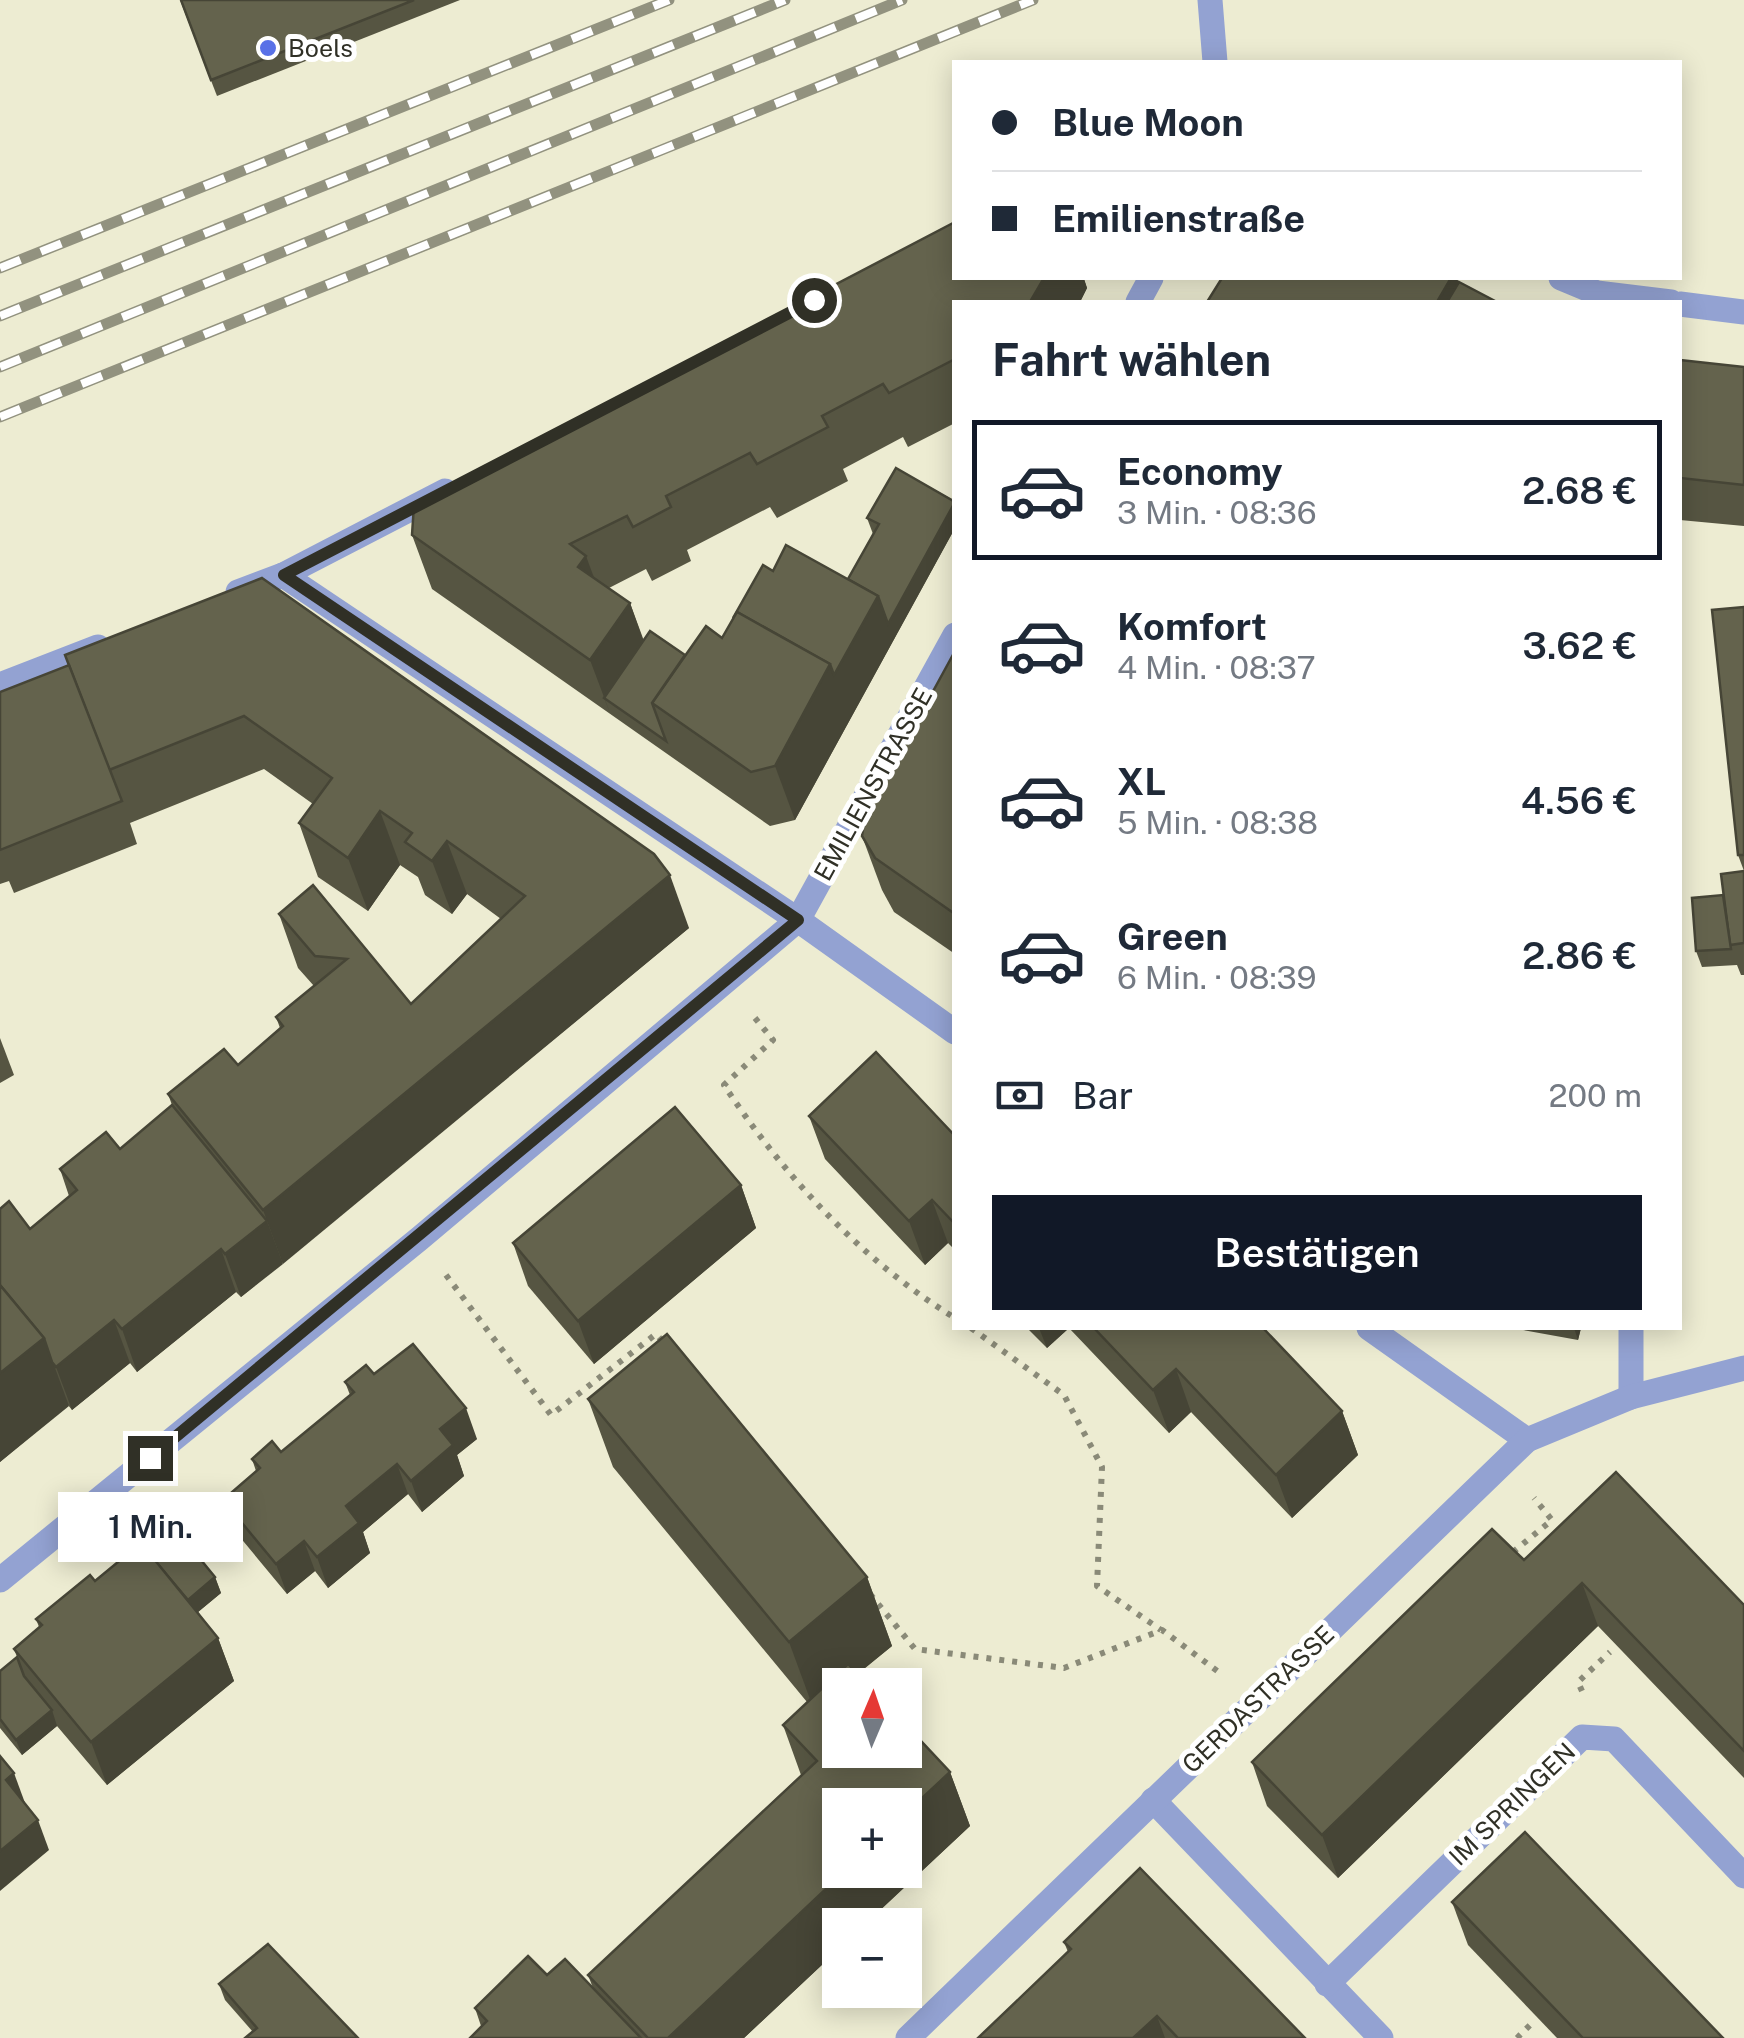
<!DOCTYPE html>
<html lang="de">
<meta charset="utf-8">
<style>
body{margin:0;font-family:"Public Sans",sans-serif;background:#f6f6f7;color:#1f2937;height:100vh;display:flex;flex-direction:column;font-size:38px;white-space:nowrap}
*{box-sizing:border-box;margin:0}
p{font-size:32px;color:#747a83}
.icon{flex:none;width:55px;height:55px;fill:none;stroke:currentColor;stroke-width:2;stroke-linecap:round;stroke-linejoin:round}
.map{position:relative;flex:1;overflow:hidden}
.panel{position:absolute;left:952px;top:300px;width:730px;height:1030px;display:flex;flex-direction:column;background:#fff;border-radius:0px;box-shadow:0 5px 25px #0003}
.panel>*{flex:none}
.guide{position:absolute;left:952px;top:60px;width:730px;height:220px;border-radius:0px;box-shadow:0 5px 25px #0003;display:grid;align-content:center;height:220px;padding:0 40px;background:#fff}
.needle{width:65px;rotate:2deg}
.tools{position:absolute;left:822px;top:1668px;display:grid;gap:20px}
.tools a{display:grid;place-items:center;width:100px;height:100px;border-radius:0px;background:#fff;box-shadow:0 5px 25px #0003;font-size:50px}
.end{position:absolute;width:45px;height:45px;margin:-22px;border:12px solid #303026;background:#fff;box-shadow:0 0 0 5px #fff}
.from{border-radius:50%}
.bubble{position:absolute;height:70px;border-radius:0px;background:#fff;box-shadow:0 5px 25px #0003;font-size:32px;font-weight:600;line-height:70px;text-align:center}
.guide b{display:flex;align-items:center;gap:35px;height:95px;font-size:38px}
.guide b+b{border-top:2px solid #e0e1e3}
.guide i{width:25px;height:25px;background:#1f2937}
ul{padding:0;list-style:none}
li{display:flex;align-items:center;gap:30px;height:140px;margin:0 20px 15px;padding:0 20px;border:5px solid transparent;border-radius:0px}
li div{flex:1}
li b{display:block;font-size:38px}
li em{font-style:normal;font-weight:600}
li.selected{border-color:#111827}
li>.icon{width:90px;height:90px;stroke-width:1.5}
h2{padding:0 40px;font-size:45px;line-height:120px}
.pay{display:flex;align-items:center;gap:25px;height:110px;padding:0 40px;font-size:38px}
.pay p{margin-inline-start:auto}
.cta{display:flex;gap:20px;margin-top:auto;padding:20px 40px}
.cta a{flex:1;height:115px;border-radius:0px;background:#111827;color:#fff;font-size:40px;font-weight:600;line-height:115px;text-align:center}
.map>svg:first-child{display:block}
</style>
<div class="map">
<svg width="1744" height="2038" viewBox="0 0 1744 2038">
<rect width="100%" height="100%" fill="#edecd2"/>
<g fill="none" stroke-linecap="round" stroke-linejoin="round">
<g stroke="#8a8a78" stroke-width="6" stroke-dasharray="5 8" stroke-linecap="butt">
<path d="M755,1018L773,1040L724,1085C784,1176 862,1261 955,1318"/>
<path d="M446,1275L551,1415L656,1334L666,1345"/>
<path d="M971,1328L1064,1395L1102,1467L1097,1586L1161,1630"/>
<path d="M1513,1552L1552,1520L1534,1498"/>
<path d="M870,1594L915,1649L1064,1668L1162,1630L1220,1673"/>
<path d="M1582,1691L1578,1682L1610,1652"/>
<path d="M1517,2038L1530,2025"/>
</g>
<g stroke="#93a2d2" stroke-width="25">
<path d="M1210,0L1215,62"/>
<path d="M1561,278L1597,293L1671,302"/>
<path d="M1138,302L1151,278"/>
<path d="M1680,304L1744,312"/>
<path d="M283,575L798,920L955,1032"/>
<path d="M238,592L283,575L445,491"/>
<path d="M0,685L98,647"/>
<path d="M1369,1328L1527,1440"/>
<path d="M1631,1397V1328"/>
<path d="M0,1580L419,1239L798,920L955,635"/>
<path d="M1153,1800L1381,2038"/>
<path d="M1327,1984L1582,1737L1614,1739L1744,1876"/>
<path d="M908,2038L1527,1440L1631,1397L1744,1368"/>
</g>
<g stroke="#92927f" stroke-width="11">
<g id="rail">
<path d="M0,268L669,0"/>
<path d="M0,316L785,0"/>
<path d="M0,367L902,0"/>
<path d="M0,417L1033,0"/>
</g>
</g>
<use href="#rail" stroke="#fff" stroke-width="8" stroke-dasharray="22" stroke-linecap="butt"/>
</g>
<g fill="#565542">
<path d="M180,0H460L217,96Z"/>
<path d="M955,222V278H1086L1084,279L1087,288L1080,302H955V423L908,447L903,437L843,469L848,481L777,518L770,507L687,550L691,561L652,581L646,569L609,588L630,603L644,641L650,631L685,655L706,626L722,638L763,565L773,571L786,545L848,579L873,534L867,518L896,468L955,501V528L795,820L770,826L432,589L412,535L414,505Z"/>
<path d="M1680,360L1744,367V526L1680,520Z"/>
<path d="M262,578L689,928L241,1297L236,1292L137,1372L130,1363L72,1410L68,1405L0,1462V1209L30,1229L69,1196L60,1169L120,1149L172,1105L168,1094L238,1065L280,1028L276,1017L314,986L298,968L279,914L313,885L411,1004L501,919L467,894L452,914L425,895L418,877L400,865L368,911L318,877L299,823L313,804L264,769L130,823L137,844L14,893L9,881L0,884V692L69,665Z"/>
<path d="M1744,607V975H1741L1737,965L1702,967L1696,951L1723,895L1744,871L1738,855Z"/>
<path d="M955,651V954L894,912L882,890L862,836Z"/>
<path d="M0,1038L14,1075L0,1083Z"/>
<path d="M809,1116L955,1136V1250L948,1243L925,1265L825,1159Z"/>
<path d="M741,1185L756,1228L594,1364L528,1286L513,1243Z"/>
<path d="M1027,1328H1069L1047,1348Z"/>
<path d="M1069,1328H1263L1342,1411L1358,1455L1292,1518L1191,1412L1169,1433Z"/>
<path d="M1512,1328H1581L1578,1340Z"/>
<path d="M374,1374L477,1439L457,1455L464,1476L422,1512L408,1494L363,1532L370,1553L328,1588L315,1571L287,1594L234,1530L223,1500L256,1471L252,1459L281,1452L350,1395L345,1382Z"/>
<path d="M588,1399L867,1577L892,1646L857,1674L950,1772L970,1826L744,2038H470L481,2026L475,2008L547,1975L593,1988L588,1975L801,1775L783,1725L807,1702L613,1467Z"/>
<path d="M146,1550L215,1577L221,1593L198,1612L218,1638L234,1681L107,1785L57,1726L22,1755L0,1728V1671L17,1657L14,1649L39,1627L36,1619Z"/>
<path d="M1524,1560L1744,1605V1778L1598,1626L1338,1878L1267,1806L1252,1762Z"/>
<path d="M1452,1902L1723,2038H1557L1468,1945Z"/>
<path d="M1064,1942L1305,2038H978L1068,1952Z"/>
<path d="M219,1984L358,2038L253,2032L225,2000Z"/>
</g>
<g fill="#464536">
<path d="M1044,278H1086L1084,279L1087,288L1080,302H1030Z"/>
<path d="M1451,278H1457L1466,302H1437Z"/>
<path d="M955,502V528L795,820L775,766L830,664L878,596Z"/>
<path d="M586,556L606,610L578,567Z"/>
<path d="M630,603L649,657L604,698L610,713L590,660Z"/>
<path d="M380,811L400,865L368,911L348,858Z"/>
<path d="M447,841L467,894L452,914L432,861Z"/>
<path d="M670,875L689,928L283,1264L263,1210Z"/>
<path d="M741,1185L756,1228L594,1364L578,1321Z"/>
<path d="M932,1200L948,1243L925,1265L909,1221Z"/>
<path d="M267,1221L283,1264L241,1297L225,1254Z"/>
<path d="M221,1249L236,1292L137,1372L122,1329Z"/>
<path d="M114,1320L130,1363L72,1410L56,1367Z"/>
<path d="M1039,1328H1069L1047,1348Z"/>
<path d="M1574,1328H1581L1578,1340Z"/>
<path d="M44,1338L69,1406L0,1462V1373Z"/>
<path d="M1176,1369L1191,1412L1169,1433L1153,1390Z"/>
<path d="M466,1408L477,1439L457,1455L464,1476L422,1512L411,1481L440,1429Z"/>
<path d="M1342,1411L1358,1455L1292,1518L1276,1475Z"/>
<path d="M397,1464L408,1494L363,1532L370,1553L328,1588L317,1557L346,1506Z"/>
<path d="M304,1541L315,1571L287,1594L276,1564Z"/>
<path d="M215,1577L221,1593L186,1622L180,1607Z"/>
<path d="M867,1577L892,1646L814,1710L789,1642Z"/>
<path d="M1582,1583L1598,1626L1338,1878L1322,1835Z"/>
<path d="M218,1638L234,1681L107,1785L91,1742Z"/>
<path d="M52,1710L57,1726L22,1755L16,1740Z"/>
<path d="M950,1772L970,1826L864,1925H840V1948L744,2038H668L846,1870H905V1814Z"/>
<path d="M14,1773L25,1803L17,1811L6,1780Z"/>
<path d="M38,1820L49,1850L0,1891V1851Z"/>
<path d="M1157,2016L1165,2038H1133Z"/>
</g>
<g fill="#64634d" stroke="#464536" stroke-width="2.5">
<path d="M181,0H414L211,80Z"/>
<path d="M955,222V278H1044L1030,302H955V359L889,393L883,384L822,416L828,427L757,464L750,453L666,496L671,507L633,527L627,516L570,544L586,556L578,567L630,603L590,660L412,535L414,505Z"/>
<path d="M1222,278H1451L1437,302H1207Z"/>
<path d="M1459,282L1497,302H1447Z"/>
<path d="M1680,360L1744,367V485L1680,478Z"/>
<path d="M896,468L955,502L888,624L878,596L848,579L879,524L867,518Z"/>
<path d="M786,545L878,596L834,675L830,664L737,612L733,618L763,565L773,571Z"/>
<path d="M262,578L654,854L670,875L263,1210L168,1094L224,1049L238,1065L283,1026L276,1017L347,959L315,956L279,914L313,885L411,1004L525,896L447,841L432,861L405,842L412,833L380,811L348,858L299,823L332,778L244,716L109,770L65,655Z"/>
<path d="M1744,607V855H1738L1712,610Z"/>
<path d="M737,612L830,664L775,766L751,772L652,703L706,626L722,638Z"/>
<path d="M650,631L685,655L652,703L666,741L604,698Z"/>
<path d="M955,651V914L875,858L862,836L865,816Z"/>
<path d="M69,665L122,801L0,850V692Z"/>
<path d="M1744,871V943L1730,945L1721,874Z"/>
<path d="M1723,895L1731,949L1696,951L1692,898Z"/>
<path d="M876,1052L955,1136V1224L932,1200L909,1221L809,1116Z"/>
<path d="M172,1105L267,1221L225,1254L221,1249L122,1329L114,1320L56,1367L52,1362L44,1338L0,1285V1209L9,1201L30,1229L77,1190L60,1169L106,1132L120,1149Z"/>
<path d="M675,1107L741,1185L578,1321L513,1243Z"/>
<path d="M0,1285L44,1338L0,1373Z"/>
<path d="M1094,1328H1263L1342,1411L1276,1475L1176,1369L1153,1390Z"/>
<path d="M667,1334L867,1577L789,1642L588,1399Z"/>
<path d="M413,1344L466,1408L440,1429L453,1445L411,1481L397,1464L346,1506L359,1523L317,1557L304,1541L276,1564L223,1500L260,1468L252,1459L272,1441L281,1452L354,1392L345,1382L366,1365L374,1374Z"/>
<path d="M1616,1472L1744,1605V1751L1582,1583L1322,1835L1252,1762L1492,1529L1524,1560Z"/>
<path d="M174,1527L215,1577L188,1600L146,1550Z"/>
<path d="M141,1543L218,1638L91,1742L14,1649L42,1625L36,1619L90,1575L95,1581Z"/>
<path d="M17,1657L24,1676L52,1710L16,1740L0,1719V1671Z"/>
<path d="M848,1664L868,1685H840V1750H905V1724L950,1772L905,1814V1805H840V1870H846L668,2038H648L588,1975L817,1761L783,1725Z"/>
<path d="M0,1756L14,1773L6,1780L38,1820L0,1851Z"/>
<path d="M1525,1832L1723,2038H1583L1452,1902Z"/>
<path d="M1140,1868L1305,2038H1178L1157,2016L1133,2038H978L1071,1949L1064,1942Z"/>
<path d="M268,1944L358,2038H245L257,2028L219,1984Z"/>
<path d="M528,1956L547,1975L565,1959L641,2038H470L487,2021L475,2008Z"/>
</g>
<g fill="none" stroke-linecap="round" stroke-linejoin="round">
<path stroke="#303026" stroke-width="12" d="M150,1458L798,920L284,575L814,300"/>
</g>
<circle fill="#5971e7" stroke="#fff" stroke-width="4" cx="268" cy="48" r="10"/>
<g text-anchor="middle" stroke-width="10" stroke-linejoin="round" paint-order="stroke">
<g font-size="25" fill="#303026" stroke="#fff" text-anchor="start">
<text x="288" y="57">Boels</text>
</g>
<g font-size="25" fill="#303026" stroke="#fff">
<text transform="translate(873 784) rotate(-61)" y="9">EMILIENSTRASSE</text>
<text transform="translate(1258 1699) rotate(-44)" y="9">GERDASTRASSE</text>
<text transform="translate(1512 1804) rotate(-44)" y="9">IM SPRINGEN</text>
</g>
</g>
</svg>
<div class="tools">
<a><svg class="needle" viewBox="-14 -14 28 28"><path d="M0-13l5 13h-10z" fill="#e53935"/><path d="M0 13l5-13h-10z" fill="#747a83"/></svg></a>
<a>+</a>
<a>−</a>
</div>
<i class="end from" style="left:814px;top:300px"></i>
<i class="end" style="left:150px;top:1458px"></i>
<div class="bubble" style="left:58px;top:1492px;width:185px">1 Min.</div>
<div class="guide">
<b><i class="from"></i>Blue Moon</b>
<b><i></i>Emilienstraße</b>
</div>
<section class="panel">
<h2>Fahrt wählen</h2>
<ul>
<li class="selected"><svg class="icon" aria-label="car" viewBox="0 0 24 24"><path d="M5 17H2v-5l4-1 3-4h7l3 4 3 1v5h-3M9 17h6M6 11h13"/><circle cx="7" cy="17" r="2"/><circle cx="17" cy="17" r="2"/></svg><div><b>Economy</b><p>3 Min. · 08:36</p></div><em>2.68 €</em></li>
<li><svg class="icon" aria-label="car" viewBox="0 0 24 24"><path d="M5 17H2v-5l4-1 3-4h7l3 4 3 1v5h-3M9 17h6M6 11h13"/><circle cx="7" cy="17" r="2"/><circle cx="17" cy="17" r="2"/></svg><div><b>Komfort</b><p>4 Min. · 08:37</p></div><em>3.62 €</em></li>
<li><svg class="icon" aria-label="car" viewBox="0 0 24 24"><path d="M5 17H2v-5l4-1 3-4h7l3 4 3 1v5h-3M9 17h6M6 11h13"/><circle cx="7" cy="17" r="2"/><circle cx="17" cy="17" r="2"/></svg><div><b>XL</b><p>5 Min. · 08:38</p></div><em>4.56 €</em></li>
<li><svg class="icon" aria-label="car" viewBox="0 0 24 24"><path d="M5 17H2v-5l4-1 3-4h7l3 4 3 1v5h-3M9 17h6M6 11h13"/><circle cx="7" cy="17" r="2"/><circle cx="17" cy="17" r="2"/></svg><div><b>Green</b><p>6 Min. · 08:39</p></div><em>2.86 €</em></li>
</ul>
<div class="pay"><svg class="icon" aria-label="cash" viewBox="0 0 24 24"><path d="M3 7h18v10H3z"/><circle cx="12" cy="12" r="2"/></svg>Bar<p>200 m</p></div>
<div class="cta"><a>Bestätigen</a></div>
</section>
</div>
